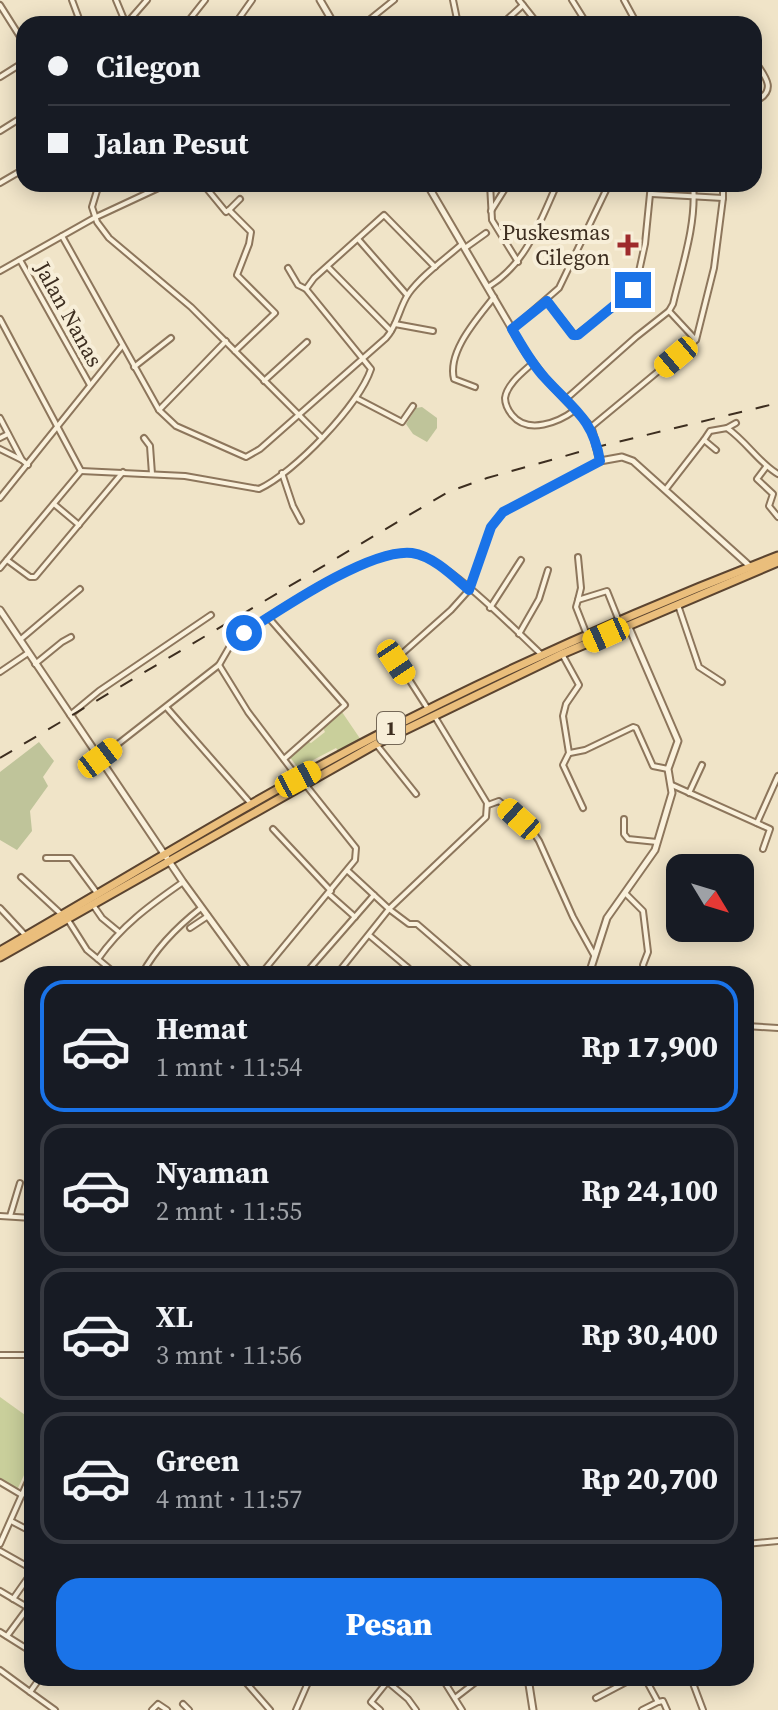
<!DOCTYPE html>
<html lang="id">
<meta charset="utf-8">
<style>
body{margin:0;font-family:"Source Serif 4",serif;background:#20242c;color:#f1f3f6;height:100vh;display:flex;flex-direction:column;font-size:30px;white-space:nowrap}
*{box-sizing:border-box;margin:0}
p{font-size:26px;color:#9ea1a6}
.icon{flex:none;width:44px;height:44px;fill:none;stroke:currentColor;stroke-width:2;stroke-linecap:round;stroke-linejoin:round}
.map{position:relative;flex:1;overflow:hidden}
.side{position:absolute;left:24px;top:966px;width:730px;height:720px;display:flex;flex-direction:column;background:#171b24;border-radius:24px;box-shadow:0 4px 20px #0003}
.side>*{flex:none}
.top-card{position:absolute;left:16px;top:16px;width:746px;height:176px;border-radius:24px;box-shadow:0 4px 20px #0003;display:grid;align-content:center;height:176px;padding:0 32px;background:#171b24}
.needle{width:52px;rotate:128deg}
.fabs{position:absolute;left:666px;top:854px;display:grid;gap:16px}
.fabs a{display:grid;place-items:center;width:88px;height:88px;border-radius:16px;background:#171b24;box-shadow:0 4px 20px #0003;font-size:40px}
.end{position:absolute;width:36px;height:36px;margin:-18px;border:10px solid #1a73e8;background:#fff;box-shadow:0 0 0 4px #fff}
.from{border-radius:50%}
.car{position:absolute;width:24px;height:48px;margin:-24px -12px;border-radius:10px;box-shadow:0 0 6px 2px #0007;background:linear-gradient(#f5c518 24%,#345 0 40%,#f5c518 0 76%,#345 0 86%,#f5c518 0)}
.top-card b{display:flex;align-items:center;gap:28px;height:76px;font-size:30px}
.top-card b+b{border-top:2px solid #363941}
.top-card i{width:20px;height:20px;background:#f1f3f6}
ul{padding:14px 0 0;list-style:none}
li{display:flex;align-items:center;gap:24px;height:132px;margin:0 16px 12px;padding:0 16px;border:4px solid #363941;border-radius:24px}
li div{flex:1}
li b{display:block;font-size:30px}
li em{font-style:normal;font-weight:800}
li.selected{border-color:#1a73e8}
li>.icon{width:72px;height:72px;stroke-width:1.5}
.button{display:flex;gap:16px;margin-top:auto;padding:16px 32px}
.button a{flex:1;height:92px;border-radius:24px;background:#1a73e8;color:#fff;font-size:32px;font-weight:800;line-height:92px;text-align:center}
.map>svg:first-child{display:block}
</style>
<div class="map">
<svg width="778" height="1710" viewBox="0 0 778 1710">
<rect width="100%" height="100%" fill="#f0e4c8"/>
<g fill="#c9cf9b">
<path d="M342,712L361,740L339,752L336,748L298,768L289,756L307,741L311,743L325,732L323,728Z"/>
<path d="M0,1397L32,1420V1458L17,1490L0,1478Z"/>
</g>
<g fill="#bfc49a">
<path d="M422,407L437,418V428L427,442L413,434L406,424L416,408Z"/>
<path d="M39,742L54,761L43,777L48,786L30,811L32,831L17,850L0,840V772Z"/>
</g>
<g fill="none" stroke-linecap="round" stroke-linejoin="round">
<g stroke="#8d765c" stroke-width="8">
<g id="minor">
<path d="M72,0L81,24"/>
<path d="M116,0L126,24"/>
<path d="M453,0L458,24"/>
<path d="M519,0L538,24"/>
<path d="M572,0L587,24"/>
<path d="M624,0L637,24"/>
<path d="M0,5L24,43"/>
<path d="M126,24L147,0"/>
<path d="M186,24L205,0"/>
<path d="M235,24L252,0"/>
<path d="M364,24L394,0"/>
<path d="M502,24L523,5"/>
<path d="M754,60C766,77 778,91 754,102"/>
<path d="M0,77L24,62"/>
<path d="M0,131L24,116"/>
<path d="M0,183L24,169"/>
<path d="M99,184L92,207L97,222L109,238L191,307L322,438"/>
<path d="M203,184L226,212L229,210L251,232L249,244L237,275L275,313L235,351"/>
<path d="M490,184L492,220L518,262"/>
<path d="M652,194L723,198"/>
<path d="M229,210L240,199"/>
<path d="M491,211L508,184"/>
<path d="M62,236L159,410L176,426L246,457L260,449L386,338C398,325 399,307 409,293C423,274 444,260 462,244"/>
<path d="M358,239L407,295"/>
<path d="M465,248L486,233"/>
<path d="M20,260L90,385"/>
<path d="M328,267L391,331"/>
<path d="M0,271L94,218L167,184"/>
<path d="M488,287C526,264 539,224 557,184"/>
<path d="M306,289L314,278L384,215L435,267"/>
<path d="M547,301L575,336L627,297L636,285L645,244L651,184"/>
<path d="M669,311L695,339"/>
<path d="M0,319L81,471"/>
<path d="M395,324L433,331"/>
<path d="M512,329L559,288L609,184"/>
<path d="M533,363C523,372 507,384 505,398C505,404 508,410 512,415C528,435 559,422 575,410"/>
<path d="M134,367L171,338"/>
<path d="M264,381L307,342"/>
<path d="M475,387L454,379C447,351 478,318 494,297"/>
<path d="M356,398L402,422L413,406"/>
<path d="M566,399L636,337L669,311L673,304C682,266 697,223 693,184"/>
<path d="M159,410L226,341"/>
<path d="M0,418L22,460L28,465"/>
<path d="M591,427L696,340L714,268L723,198V184"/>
<path d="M727,428L736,423"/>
<path d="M0,438L8,434"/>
<path d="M144,438L150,446L152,474"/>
<path d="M704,440L710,431L727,428C747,442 759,463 778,474"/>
<path d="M0,449L22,460"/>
<path d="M766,467L757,479L773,494L769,506L778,517"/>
<path d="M81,471L185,476L259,489C294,473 359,405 371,369L306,289L298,285L288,268"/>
<path d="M282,473L293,506L301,521"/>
<path d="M666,489L704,440L716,450"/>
<path d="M0,498L122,346"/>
<path d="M54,504L79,525"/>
<path d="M578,557L581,588L578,600L607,591L619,621"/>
<path d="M7,560L30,577H35L123,472"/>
<path d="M0,568L81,471"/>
<path d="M578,600L576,607L587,635"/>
<path d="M678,605L699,667L722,682"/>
<path d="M490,608L521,560"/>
<path d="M268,617L345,705L284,759"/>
<path d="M519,634L539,599L548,570"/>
<path d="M21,639L80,589"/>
<path d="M562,654L579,685L566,704L563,716L569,753L563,765L583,808"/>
<path d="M35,664L62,642L71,637"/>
<path d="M219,665L248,712L298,778"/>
<path d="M0,672L28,653"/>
<path d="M167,708L252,805"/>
<path d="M428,709L396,659L451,610L469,590L491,527L503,512L600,461"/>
<path d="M70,715L99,691L211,615"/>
<path d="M376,744L416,794"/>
<path d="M570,753L585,750L633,727L636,728L653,766L668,769"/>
<path d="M100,758L219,665L230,646L244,633C279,610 373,546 413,553C447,559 515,630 542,655"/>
<path d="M672,785L770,829L763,849"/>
<path d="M689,793L702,765"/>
<path d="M488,805L499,801L529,826L539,841L573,917L594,955"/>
<path d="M624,819V834L628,839L657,842"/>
<path d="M757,823L778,776"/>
<path d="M273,829L331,891"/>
<path d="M46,858H71L97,893"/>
<path d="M348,871L389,909L486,817L487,803L435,717"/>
<path d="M21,877L61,914"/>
<path d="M625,893L643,911L648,952L643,965L645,974"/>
<path d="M329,894L355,917"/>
<path d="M93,905L102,918L119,932"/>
<path d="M0,908L26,936"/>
<path d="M68,920L87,950L116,974"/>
<path d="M190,928L208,916"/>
<path d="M369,935L407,967L401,974"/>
<path d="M98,959C121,926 150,905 183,882"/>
<path d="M407,967L415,974"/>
<path d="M142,974C156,948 178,926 201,908"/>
<path d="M261,974L355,860L356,848L305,784"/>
<path d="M305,974L374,895"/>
<path d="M337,974L389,909L409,924H417L475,974"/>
<path d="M746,1026L778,1028"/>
<path d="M0,1216L32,1218"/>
<path d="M10,1216L20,1183"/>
<path d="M0,1355H32"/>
<path d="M0,1482L22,1495"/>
<path d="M11,1521L32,1532"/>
<path d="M0,1544L32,1472"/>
<path d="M746,1544L778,1541"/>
<path d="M0,1551L32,1569"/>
<path d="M746,1577L749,1609"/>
<path d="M0,1591L32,1610"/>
<path d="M13,1599L32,1572"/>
<path d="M0,1632L32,1652"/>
<path d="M7,1636L27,1609"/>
<path d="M0,1670L30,1692"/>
<path d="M40,1678L30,1692L55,1710"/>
<path d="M242,1678L270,1710"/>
<path d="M383,1678L408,1699L416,1710"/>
<path d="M442,1678L462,1710"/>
<path d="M645,1678L658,1702L663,1701L667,1710"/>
<path d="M691,1678L703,1710"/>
<path d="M455,1698L481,1678"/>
<path d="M596,1698L634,1678"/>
<path d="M183,1704L189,1710"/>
<path d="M152,1710L158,1704L167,1710"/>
<path d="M296,1710L310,1678"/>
<path d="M380,1710L371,1702L387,1682"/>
<path d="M642,1710L658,1702"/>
</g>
</g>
<g stroke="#8d765c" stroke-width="9">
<g id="tertiary">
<path d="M320,0L334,24"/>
<path d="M427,184L526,353L544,377L591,427L600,461L622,457L633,461L753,569"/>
<path d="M0,610L183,882L250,974"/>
<path d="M589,974L607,918L655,850L672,793L668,769L678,741L628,625"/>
<path d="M528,1678L533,1710"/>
</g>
</g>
<g stroke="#5b4430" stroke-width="11">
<g id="trunk">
<path d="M0,951C125,879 247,803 374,737C505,669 641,609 778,556"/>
<path d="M0,957L376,744L562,654L778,562"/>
</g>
</g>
<use href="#minor" stroke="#faf1dc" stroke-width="4"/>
<use href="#tertiary" stroke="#faf1dc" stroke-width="5"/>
<use href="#trunk" stroke="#eabe7c" stroke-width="7"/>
<path stroke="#3d2e20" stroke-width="2" stroke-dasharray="14 14" stroke-linecap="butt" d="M0,758L448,492L487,478L597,447L778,403"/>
</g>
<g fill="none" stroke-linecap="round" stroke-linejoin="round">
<path stroke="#1a73e8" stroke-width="10" d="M244,633C280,610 370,548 412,553C433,556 453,576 469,590L491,527L503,512L600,461C593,418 572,408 545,378C531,363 522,346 512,329L547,301L573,335H578L633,290"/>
</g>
<path fill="#9e2a2b" stroke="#f7eed8" stroke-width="3" d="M624 233h8v8h8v8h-8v8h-8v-8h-8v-8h8z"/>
<g text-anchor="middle" stroke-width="8" stroke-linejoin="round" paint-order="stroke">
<rect fill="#f7eed8" stroke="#756857" stroke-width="2" x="377" y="712" width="28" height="32" rx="6"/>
<g font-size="20" font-weight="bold" fill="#3d2e20">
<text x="391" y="735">1</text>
</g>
<g font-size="22" fill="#3d2e20" stroke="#f7eed8" text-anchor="end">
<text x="610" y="240">Puskesmas<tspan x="610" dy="25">Cilegon</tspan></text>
</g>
<g font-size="22" fill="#3d2e20" stroke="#f7eed8">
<text transform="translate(69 314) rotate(61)" y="8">Jalan Nanas</text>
</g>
</g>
</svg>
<div class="fabs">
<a><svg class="needle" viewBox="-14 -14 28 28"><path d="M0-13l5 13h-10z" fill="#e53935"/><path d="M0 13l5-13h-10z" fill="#9ea1a6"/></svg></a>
</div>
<i class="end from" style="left:244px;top:633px"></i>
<i class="end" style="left:633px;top:290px"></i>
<i class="car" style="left:676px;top:357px;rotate:230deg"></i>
<i class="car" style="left:606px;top:635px;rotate:246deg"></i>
<i class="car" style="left:396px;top:662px;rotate:146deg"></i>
<i class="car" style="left:100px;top:758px;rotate:53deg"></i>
<i class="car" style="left:298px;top:779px;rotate:62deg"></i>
<i class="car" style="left:519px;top:819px;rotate:312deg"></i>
<div class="top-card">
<b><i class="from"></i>Cilegon</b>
<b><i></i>Jalan Pesut</b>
</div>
<section class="side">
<ul>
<li class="selected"><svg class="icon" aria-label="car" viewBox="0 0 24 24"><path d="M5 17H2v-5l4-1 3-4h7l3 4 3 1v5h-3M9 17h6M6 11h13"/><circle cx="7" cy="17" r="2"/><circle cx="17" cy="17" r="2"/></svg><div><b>Hemat</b><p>1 mnt · 11:54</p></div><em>Rp 17,900</em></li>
<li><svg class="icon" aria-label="car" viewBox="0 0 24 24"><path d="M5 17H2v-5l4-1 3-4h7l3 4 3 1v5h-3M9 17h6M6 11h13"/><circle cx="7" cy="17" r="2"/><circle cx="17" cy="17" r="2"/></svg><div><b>Nyaman</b><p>2 mnt · 11:55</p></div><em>Rp 24,100</em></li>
<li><svg class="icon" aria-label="car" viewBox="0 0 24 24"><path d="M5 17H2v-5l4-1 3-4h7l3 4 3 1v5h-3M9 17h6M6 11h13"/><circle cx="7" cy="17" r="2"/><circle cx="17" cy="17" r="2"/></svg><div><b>XL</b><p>3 mnt · 11:56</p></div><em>Rp 30,400</em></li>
<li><svg class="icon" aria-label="car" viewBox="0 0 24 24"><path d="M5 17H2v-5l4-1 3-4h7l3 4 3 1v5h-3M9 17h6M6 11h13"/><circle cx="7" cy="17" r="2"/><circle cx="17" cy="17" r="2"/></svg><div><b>Green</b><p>4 mnt · 11:57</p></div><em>Rp 20,700</em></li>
</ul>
<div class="button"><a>Pesan</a></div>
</section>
</div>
